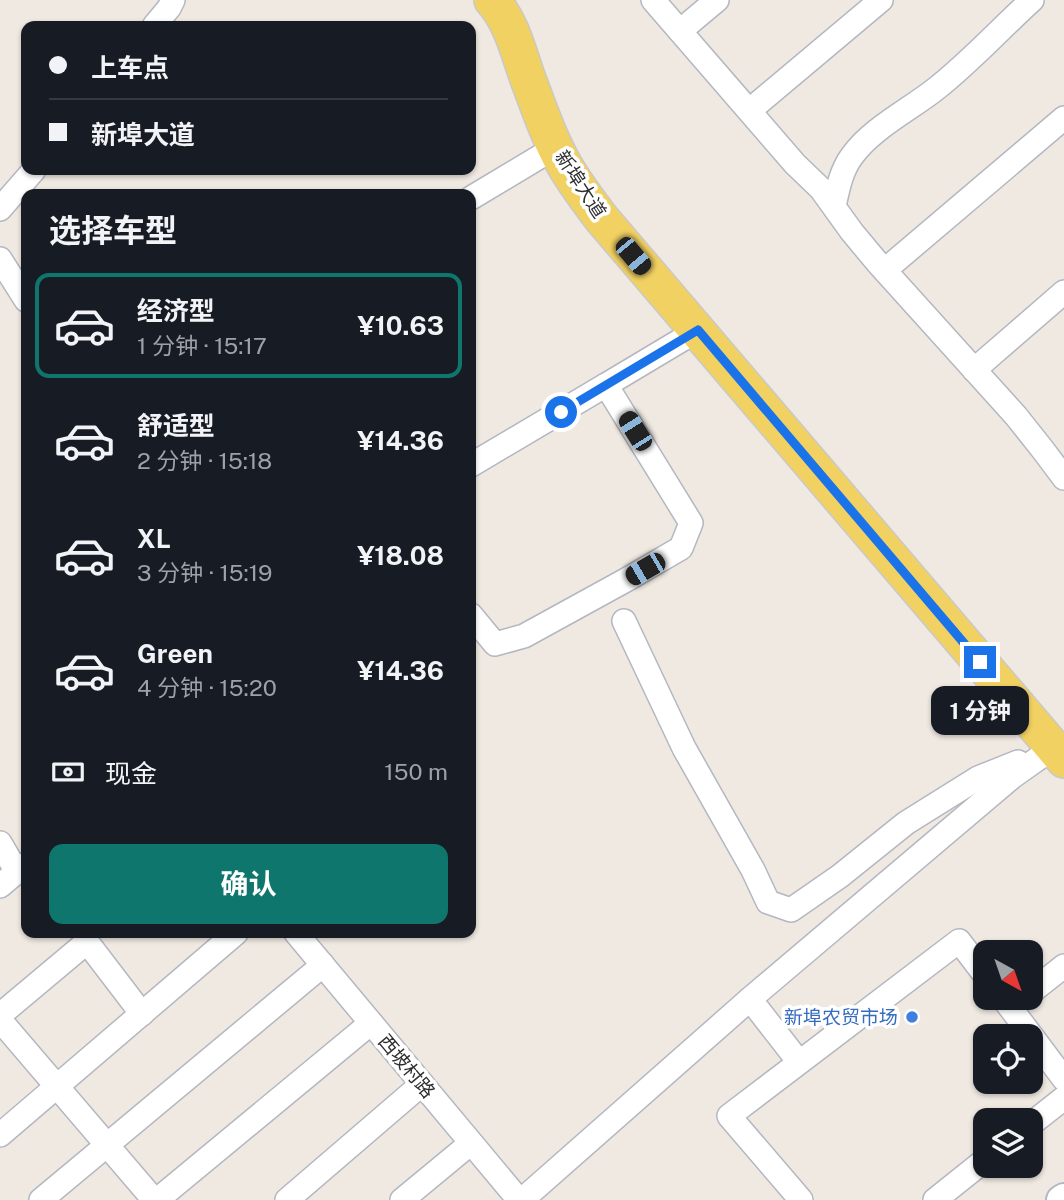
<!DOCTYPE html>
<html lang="zh">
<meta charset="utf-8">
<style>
body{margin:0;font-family:"Public Sans","Noto Sans SC",sans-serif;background:#20242c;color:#f1f3f6;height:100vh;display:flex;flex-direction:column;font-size:26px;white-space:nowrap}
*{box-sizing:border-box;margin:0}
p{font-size:23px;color:#9ea1a6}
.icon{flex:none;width:38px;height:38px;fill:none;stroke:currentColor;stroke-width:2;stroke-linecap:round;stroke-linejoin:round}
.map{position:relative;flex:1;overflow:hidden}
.panel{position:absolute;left:21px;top:189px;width:455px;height:749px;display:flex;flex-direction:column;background:#171b24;border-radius:14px;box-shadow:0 2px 5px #0004}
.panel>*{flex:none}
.hud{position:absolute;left:21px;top:21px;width:455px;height:154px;border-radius:14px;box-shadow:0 2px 5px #0004;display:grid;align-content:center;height:154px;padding:0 28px;background:#171b24}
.needle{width:46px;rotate:140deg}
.fabs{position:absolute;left:973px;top:940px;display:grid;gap:14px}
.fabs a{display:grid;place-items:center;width:70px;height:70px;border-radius:14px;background:#171b24;box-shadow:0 2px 5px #0004;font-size:35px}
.end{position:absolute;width:32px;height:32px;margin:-16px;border:9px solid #1a73e8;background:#fff;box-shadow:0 0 0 4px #fff}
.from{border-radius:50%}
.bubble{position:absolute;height:49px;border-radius:14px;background:#171b24;box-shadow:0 2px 5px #0004;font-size:23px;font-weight:700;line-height:49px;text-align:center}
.car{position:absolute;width:21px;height:42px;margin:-21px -10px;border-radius:9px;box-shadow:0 0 5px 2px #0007;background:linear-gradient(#222 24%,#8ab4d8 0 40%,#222 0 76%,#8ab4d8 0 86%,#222 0)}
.hud b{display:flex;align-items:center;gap:24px;height:66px;font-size:26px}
.hud b+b{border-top:2px solid #363941}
.hud i{width:18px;height:18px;background:#f1f3f6}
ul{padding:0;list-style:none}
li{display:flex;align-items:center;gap:21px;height:105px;margin:0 14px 10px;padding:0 14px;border:4px solid transparent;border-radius:14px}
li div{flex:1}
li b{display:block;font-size:26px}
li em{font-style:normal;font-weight:700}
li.current{border-color:#0f766e}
li>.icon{width:63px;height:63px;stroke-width:1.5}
h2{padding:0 28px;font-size:32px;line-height:84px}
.pay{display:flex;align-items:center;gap:18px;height:77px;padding:0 28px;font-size:26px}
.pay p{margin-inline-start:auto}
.action{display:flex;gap:14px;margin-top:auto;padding:14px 28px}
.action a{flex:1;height:80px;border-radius:14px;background:#0f766e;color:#fff;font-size:28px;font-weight:700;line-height:80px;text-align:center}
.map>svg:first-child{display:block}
</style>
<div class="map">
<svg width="1064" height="1200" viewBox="0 0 1064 1200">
<rect width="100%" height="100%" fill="#efe9e1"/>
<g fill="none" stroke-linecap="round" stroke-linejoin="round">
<g stroke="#b4b7c1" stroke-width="26">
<g id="minor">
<path d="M653,0L795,164L821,189L852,232L877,262L1016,416L1043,450L1064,478"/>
<path d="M154,26L169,8L173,0"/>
<path d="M680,31L717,0"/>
<path d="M750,110L881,0"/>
<path d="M471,198L556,147"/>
<path d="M834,206C838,188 841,171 852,156C872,128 911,109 937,88C971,61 1000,29 1032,0"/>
<path d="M0,209L34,170"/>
<path d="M0,259L26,300"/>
<path d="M885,270L1064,118"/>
<path d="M974,370L1064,292"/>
<path d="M471,465L606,385"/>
<path d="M471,615L495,644L524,636L626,580L681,548L691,523L606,385L698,330"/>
<path d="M624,621L684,748L753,870L768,902L791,910L840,876L906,823L978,778L1018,762"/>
<path d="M0,843L17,872"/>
<path d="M0,886L26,864"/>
<path d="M296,933L519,1200"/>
<path d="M1031,992L1064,966"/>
<path d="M1003,998L1064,1079"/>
<path d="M750,999L799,1062"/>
<path d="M0,1015L87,942L142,1014"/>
<path d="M0,1020L154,1200"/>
<path d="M1031,1124L1064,1098"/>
<path d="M0,1135L236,933"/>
<path d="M41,1200L323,965"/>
<path d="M157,1200L371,1023"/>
<path d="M287,1200L422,1084"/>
<path d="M402,1200L471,1143"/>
<path d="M522,1200L750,999L1012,777L1053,748"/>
<path d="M801,1200L729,1116L959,941L985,975"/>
<path d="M935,1200L985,1160"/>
</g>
</g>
<g stroke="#b4b7c1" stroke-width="32">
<path id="tertiary" d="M1061,1200L1064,1198"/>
</g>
<g stroke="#c9c9c9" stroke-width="38">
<path id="primary" d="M492,0C514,25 519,57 531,87C541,114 551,142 565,166C576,185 589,202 602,219L1064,760"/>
</g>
<use href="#minor" stroke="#fff" stroke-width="23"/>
<use href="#tertiary" stroke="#fff" stroke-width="28"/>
<use href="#primary" stroke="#f2d163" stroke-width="35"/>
</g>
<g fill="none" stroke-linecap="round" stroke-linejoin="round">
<path stroke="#1a73e8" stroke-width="9" d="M561,412L698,330L980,662"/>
</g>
<circle fill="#3f7fe0" stroke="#fff" stroke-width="2.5" cx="912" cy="1017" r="7"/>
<g text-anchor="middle" stroke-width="7" stroke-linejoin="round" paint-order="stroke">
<g font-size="19" fill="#2e2e2e" stroke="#fff">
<text transform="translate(581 184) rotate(57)" y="7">新埠大道</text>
<text transform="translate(407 1066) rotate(50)" y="7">西坡村路</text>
</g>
<g font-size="19" fill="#366cbe" stroke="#fff" text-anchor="end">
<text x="898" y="1024">新埠农贸市场</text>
</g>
</g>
</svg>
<div class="fabs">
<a><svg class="needle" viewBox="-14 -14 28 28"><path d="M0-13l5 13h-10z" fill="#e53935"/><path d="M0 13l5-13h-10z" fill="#9ea1a6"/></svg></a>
<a><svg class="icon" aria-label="locate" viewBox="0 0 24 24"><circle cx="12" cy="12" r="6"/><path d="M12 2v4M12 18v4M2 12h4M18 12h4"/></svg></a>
<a><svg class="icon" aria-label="layers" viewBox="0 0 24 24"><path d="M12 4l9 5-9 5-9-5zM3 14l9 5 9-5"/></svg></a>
</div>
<i class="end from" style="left:561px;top:412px"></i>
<i class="end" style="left:980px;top:662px"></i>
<div class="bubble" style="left:931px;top:686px;width:98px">1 分钟</div>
<i class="car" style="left:633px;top:256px;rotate:140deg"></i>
<i class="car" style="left:635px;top:431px;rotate:328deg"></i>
<i class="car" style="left:645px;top:569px;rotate:240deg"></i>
<div class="hud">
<b><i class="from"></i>上车点</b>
<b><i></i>新埠大道</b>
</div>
<section class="panel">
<h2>选择车型</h2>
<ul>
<li class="current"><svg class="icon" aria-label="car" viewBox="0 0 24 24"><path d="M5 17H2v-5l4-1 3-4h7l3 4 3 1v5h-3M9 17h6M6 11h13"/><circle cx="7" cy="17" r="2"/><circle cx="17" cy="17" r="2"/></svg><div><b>经济型</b><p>1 分钟 · 15:17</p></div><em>¥10.63</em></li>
<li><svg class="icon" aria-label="car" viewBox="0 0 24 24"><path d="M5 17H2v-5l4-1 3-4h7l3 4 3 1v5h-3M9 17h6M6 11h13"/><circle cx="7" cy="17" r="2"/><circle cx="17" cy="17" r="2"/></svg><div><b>舒适型</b><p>2 分钟 · 15:18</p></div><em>¥14.36</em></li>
<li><svg class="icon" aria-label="car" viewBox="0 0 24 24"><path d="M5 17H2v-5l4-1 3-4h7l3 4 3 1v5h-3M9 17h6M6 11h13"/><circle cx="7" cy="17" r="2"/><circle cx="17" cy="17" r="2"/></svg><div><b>XL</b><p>3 分钟 · 15:19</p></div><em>¥18.08</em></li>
<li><svg class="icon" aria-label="car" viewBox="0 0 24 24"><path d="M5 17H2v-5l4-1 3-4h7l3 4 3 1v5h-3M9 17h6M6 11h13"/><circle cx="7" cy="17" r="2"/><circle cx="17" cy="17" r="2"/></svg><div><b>Green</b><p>4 分钟 · 15:20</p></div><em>¥14.36</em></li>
</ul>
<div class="pay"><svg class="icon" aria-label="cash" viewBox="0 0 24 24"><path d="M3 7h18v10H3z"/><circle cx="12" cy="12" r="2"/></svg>现金<p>150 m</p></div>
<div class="action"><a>确认</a></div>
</section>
</div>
